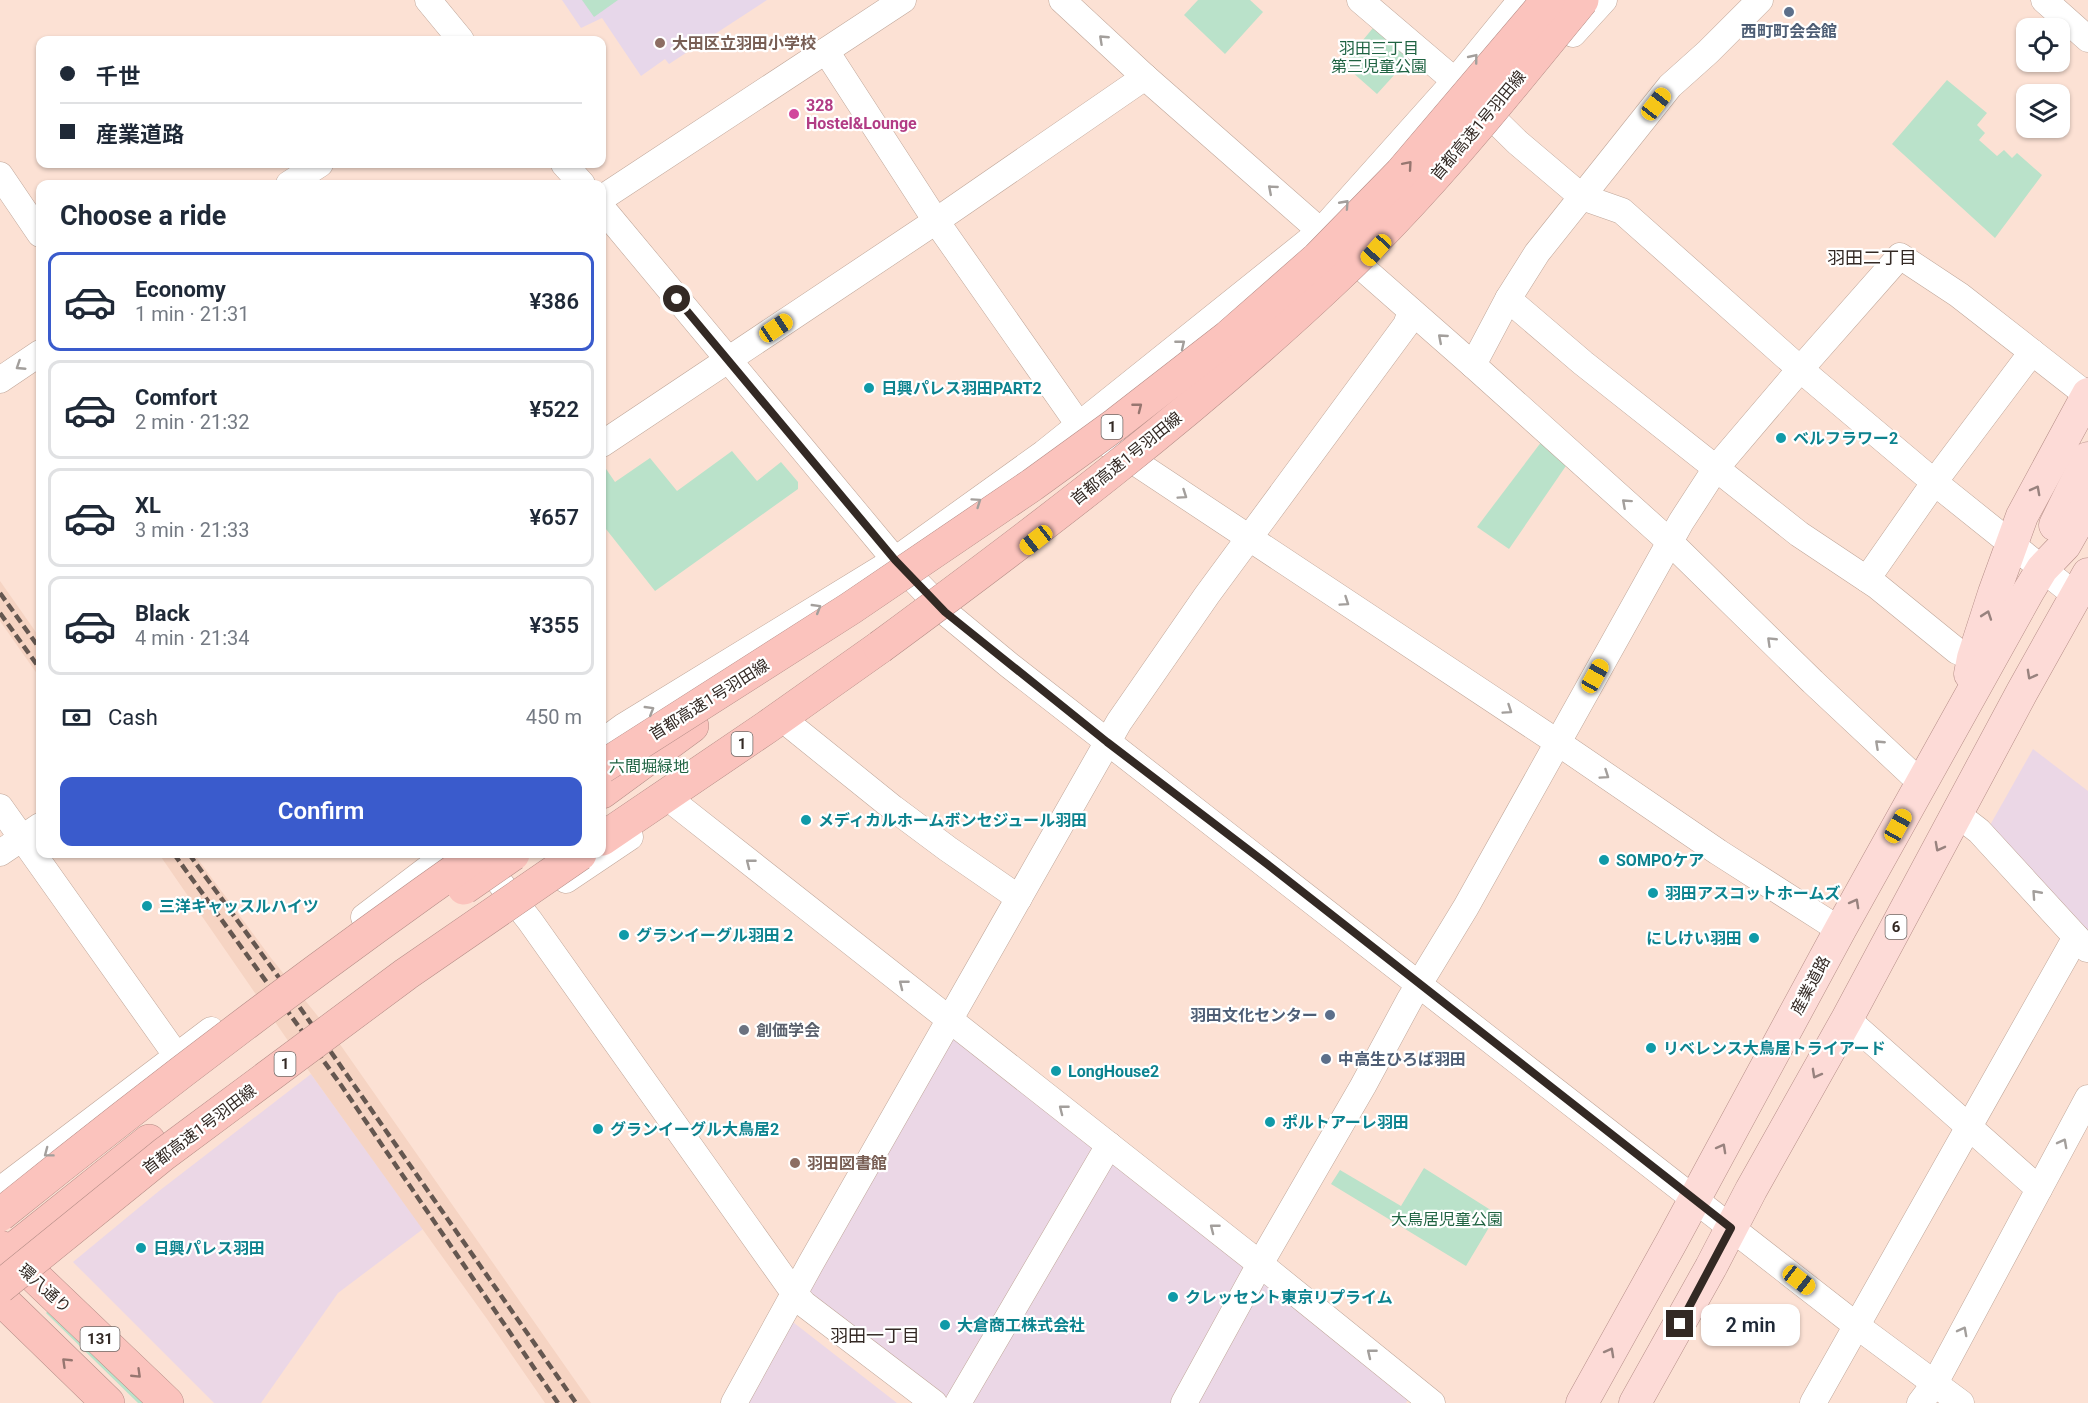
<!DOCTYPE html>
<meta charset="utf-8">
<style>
body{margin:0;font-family:Roboto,"Noto Sans JP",sans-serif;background:#f6f6f7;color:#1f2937;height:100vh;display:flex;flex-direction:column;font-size:22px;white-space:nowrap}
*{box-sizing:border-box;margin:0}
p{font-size:20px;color:#747a83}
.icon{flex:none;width:33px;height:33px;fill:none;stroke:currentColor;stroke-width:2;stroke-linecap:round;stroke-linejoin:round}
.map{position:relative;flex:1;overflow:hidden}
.sheet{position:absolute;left:36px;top:180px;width:570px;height:678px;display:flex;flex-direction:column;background:#fff;border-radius:12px;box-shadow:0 2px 4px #0004}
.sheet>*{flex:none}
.guide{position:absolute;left:36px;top:36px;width:570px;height:132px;border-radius:12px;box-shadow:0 2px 4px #0004;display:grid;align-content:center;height:132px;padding:0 24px;background:#fff}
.buttons{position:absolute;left:2016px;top:18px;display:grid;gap:12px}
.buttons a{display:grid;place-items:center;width:54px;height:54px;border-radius:12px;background:#fff;box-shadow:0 2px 4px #0004;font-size:30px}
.end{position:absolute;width:27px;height:27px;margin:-14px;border:8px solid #332924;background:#fff;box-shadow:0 0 0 3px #fff}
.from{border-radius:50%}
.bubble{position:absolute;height:42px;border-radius:12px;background:#fff;box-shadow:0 2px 4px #0004;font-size:20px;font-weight:600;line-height:42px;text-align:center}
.car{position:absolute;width:18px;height:36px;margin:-18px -9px;border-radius:8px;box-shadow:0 0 4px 2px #0007;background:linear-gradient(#f5c518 24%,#345 0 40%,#f5c518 0 76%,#345 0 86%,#f5c518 0)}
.guide b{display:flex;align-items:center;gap:21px;height:57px;font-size:22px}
.guide b+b{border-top:2px solid #e0e1e3}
.guide i{width:15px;height:15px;background:#1f2937}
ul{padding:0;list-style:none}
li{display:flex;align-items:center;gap:18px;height:99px;margin:0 12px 9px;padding:0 12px;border:3px solid #e0e1e3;border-radius:12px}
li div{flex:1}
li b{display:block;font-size:22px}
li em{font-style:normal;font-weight:600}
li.on{border-color:#3a5bcc}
li>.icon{width:54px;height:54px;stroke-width:1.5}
h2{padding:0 24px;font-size:27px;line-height:72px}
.pay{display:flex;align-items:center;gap:15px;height:66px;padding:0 24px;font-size:22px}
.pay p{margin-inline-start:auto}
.button{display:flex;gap:12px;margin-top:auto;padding:12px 24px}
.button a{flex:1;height:69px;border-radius:12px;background:#3a5bcc;color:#fff;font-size:24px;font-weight:600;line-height:69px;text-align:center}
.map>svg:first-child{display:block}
</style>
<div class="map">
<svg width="2088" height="1403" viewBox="0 0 2088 1403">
<rect width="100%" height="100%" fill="#fce1d4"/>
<g fill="#ebd7e6">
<path d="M2033,749L2088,791V941L1989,827Z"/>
<path d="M948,1032L1101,1145L949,1403L804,1291Z"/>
<path d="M311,1074L423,1229L338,1293L261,1403H214L73,1262L159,1191Z"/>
<path d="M1113,1161L1243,1266L1245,1276L1175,1403H965Z"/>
<path d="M1261,1278L1410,1396L1406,1403H1190Z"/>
<path d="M789,1319L897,1403H742Z"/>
</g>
<g fill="#f6d4c3">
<path d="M0,581L40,638V678L0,621Z"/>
<path d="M159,854H194L271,958L337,1040L591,1403H545L487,1319L311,1074Z"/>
</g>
<path fill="#e7d7ea" d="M562,0H767L669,64L665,59L641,76L602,18L581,28Z"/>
<g fill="#bae2ca">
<path d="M582,0H618L594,17Z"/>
<path d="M1198,0H1250L1263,12L1225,54L1184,15Z"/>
<path d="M1378,22L1416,57L1398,75L1396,73L1377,94L1343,64Z"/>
<path d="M1947,80L1987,113L1977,125L1985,133L1979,140L1997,156L2004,150L2012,158L2017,153L2042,175L1995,238L1892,144Z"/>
<path d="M1542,441L1570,460L1509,549L1477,527Z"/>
<path d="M732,451L757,481L781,462L798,482V489L655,591L602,524V463L615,482L650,458L677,491Z"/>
<path d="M1424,1168L1497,1214L1466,1266L1331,1184L1340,1170L1401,1206Z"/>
<path d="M49,1310L144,1403H138L46,1313Z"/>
</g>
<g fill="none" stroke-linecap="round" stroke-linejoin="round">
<g stroke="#bfa699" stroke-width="27">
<g id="minor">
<path d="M428,0L461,40"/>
<path d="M1062,0L1145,77L1473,365L1670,542L1813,682L1922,784"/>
<path d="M1360,0L1455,81L1517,142L1582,197L1622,211L1800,369L1934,482L2075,595"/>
<path d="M2044,0L2088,39"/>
<path d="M1573,34L1604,0"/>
<path d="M826,51L936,221L1079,425L1557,742L1718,852L1840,930"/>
<path d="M564,164L582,184"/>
<path d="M0,175L40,234"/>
<path d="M289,184L320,164"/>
<path d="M602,198L903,0"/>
<path d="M602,208L895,560L945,612L1009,665L1857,1326L1961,1403"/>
<path d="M1508,299L1583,363L1799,534L1877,586L1957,651L1973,658"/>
<path d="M1473,365L1508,299L1537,253L1670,86L1708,52L1760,0"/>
<path d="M0,380L40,353"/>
<path d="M602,444L936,221L1145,77"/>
<path d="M1867,579L1941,473L2032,352"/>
<path d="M790,725L893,808L948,849L1019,898"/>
<path d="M602,742L624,726L895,560L1044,453L1321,231L1455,81L1521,0"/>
<path d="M677,805L1260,1264L1432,1403"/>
<path d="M0,807L176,1055"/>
<path d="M1957,814L1979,831L2087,949"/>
<path d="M0,853L40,826"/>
<path d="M479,856L530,921L794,1293L804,1304L934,1403"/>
<path d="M566,880L630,837"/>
<path d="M364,917L447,854"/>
<path d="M1847,1019L2039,1189"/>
<path d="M0,1190L211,1030"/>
<path d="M734,1403L811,1263L1119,722L1207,595L1406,325L1411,311"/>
<path d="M958,1403L1109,1145"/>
<path d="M1184,1403L1260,1264L1363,1086L1410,999L1466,907L1681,522L1716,468L1796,374L1900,256L1959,295L2087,395"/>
<path d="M1813,1403L2076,937"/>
<path d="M1920,1403L1935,1383L2088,1098"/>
</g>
</g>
<g stroke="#b58d87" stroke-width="33">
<g id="major">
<path d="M2055,525L2088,458"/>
<path d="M1970,674L1973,658L1994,593L2022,516L2088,394"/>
<path d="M1582,1403L1672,1241L1840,930L2028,592L2042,569L2065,545L2088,504"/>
<path d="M1635,1403L1711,1267L1751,1190L1847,1019L2022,692L2088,574"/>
</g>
</g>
<g stroke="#b58d87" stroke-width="34">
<g id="highway">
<path d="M602,792L692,726"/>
<path d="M602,839L767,727L880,647"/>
<path d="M0,1247L33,1275L167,1403"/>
<path d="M0,1260L149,1141"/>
<path d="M0,1298L108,1403"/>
</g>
</g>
<use href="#minor" stroke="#fff" stroke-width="26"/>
<use href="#major" stroke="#fddbd7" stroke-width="32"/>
<use href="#highway" stroke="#fbc3bd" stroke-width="33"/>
<g stroke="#655750" stroke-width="4.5" stroke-dasharray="9 4.5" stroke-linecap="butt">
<path d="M0,593L40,649"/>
<path d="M0,613L40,669"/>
<path d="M174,854L341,1085L558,1403"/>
<path d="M189,854L280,979L576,1403"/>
</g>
<g stroke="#b58d87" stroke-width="34" stroke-linecap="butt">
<g id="highway-bridge">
<path d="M880,647C1036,532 1192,414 1333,281C1425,195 1503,97 1582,0"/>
<path d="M602,767L851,608L1032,485L1116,424L1228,337L1318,258L1401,173L1548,0"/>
<path d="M464,888L513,854"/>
<path d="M0,1215C156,1089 315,969 478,854"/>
<path d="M0,1287L164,1154L406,974L580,854"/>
</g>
</g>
<use href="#highway-bridge" stroke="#fbc3bd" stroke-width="33"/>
</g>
<defs><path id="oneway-chevron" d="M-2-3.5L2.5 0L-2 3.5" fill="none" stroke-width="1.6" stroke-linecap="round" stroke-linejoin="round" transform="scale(1.5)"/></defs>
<g stroke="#a39f9c">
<use href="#oneway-chevron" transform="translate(1103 39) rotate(-137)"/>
<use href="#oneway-chevron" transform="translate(1474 58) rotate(-51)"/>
<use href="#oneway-chevron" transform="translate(1272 189) rotate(-139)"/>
<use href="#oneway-chevron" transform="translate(1345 204) rotate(-48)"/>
<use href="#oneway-chevron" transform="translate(1442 338) rotate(-139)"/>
<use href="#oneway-chevron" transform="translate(1181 344) rotate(-39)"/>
<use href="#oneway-chevron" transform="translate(20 366) rotate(147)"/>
<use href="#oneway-chevron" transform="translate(1183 495) rotate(34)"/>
<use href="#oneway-chevron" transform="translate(977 502) rotate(-35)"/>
<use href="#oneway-chevron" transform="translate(1626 503) rotate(-138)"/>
<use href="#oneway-chevron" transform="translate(1345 602) rotate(34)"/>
<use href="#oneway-chevron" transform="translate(817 608) rotate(-31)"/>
<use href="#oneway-chevron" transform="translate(1771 641) rotate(-136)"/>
<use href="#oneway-chevron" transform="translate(650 710) rotate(-31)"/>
<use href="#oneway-chevron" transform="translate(1508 710) rotate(34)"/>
<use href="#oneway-chevron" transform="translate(1879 744) rotate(-137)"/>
<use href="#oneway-chevron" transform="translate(1605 775) rotate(34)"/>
<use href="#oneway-chevron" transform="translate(750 863) rotate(-142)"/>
<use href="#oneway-chevron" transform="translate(2036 894) rotate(-132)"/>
<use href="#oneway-chevron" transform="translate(903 984) rotate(-142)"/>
<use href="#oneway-chevron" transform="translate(1063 1109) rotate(-142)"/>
<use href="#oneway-chevron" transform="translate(2063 1143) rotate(-62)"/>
<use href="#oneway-chevron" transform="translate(48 1153) rotate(143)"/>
<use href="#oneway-chevron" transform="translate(1214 1228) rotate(-142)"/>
<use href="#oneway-chevron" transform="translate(1963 1331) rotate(-62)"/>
<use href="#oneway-chevron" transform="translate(1371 1353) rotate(-141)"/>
</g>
<g stroke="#977670">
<use href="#oneway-chevron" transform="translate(1408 165) rotate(-49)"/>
<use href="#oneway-chevron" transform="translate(1138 407) rotate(-38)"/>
<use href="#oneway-chevron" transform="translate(66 1362) rotate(-136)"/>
<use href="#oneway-chevron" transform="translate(137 1374) rotate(44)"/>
</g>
<g stroke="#98827e">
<use href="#oneway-chevron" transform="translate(2036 490) rotate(-62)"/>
<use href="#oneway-chevron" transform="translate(1987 615) rotate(-71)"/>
<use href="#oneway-chevron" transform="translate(2031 675) rotate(119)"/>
<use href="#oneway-chevron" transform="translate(1939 847) rotate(118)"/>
<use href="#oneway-chevron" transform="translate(1855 903) rotate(-61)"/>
<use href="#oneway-chevron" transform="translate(1816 1074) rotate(119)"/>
<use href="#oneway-chevron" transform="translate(1722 1148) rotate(-61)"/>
<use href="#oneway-chevron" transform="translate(1610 1352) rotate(-61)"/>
</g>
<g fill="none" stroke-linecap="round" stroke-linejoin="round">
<path stroke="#332924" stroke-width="8" d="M677,299L895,560L945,612L1107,742L1267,864L1731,1228L1680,1324"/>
</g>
<g fill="#5c6f8a" stroke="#fff" stroke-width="2">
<circle cx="1789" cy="12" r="6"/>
<circle cx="1330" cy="1015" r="6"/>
<circle cx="1326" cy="1059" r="6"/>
</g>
<g fill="#8d6e63" stroke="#fff" stroke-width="2">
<circle cx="660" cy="43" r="6"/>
<circle cx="795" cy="1163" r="6"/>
</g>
<circle fill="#d1479c" stroke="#fff" stroke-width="2" cx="794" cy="114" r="6"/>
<g fill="#0f9aa8" stroke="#fff" stroke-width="2">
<circle cx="869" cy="388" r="6"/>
<circle cx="1781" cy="438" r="6"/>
<circle cx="806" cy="820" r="6"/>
<circle cx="1604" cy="860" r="6"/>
<circle cx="1653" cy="893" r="6"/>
<circle cx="147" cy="906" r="6"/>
<circle cx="624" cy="935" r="6"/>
<circle cx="1754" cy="938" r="6"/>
<circle cx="1651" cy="1048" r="6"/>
<circle cx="1056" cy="1071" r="6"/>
<circle cx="1270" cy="1122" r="6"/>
<circle cx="598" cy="1129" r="6"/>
<circle cx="141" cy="1248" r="6"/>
<circle cx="1173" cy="1297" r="6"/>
<circle cx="945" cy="1325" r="6"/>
</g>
<circle fill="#6b7280" stroke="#fff" stroke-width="2" cx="744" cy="1030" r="6"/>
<g text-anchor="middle" stroke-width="4.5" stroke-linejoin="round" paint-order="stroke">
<g fill="#fff" stroke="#706966" stroke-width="1.5">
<rect x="1101.5" y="415" width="21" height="24" rx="4.5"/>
<rect x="731.5" y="732" width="21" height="24" rx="4.5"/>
<rect x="1885.5" y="915" width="21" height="24" rx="4.5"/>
<rect x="274.5" y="1052" width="21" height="24" rx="4.5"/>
<rect x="80.5" y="1327" width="39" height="24" rx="4.5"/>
</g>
<g font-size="15" font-weight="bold" fill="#332924">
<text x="1112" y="432">1</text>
<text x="742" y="749">1</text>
<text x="1896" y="932">6</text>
<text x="285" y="1069">1</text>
<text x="100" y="1344">131</text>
</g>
<g font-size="16" font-weight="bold" fill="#4e5e75" stroke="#fff">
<text x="1789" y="37">西町町会会館</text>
<text x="1318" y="1021" text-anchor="end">羽田文化センター</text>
<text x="1338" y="1065" text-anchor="start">中高生ひろば羽田</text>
</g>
<g font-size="16" font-weight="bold" fill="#785e54" stroke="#fff" text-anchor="start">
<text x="672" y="49">大田区立羽田小学校</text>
<text x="807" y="1169">羽田図書館</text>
</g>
<g font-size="16" fill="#1f6342" stroke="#fff">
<text x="1379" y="54">羽田三丁目<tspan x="1379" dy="18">第三児童公園</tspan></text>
<text x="649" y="772">六間堀緑地</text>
<text x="1447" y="1225">大鳥居児童公園</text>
</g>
<g font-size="16" font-weight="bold" fill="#b23c85" stroke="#fff" text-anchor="start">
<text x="806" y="111">328<tspan x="806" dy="18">Hostel&amp;Lounge</tspan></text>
</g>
<g font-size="16" fill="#332924" stroke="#fff">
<text transform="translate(1478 125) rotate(-50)" y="6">首都高速1号羽田線</text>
<text transform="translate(1126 458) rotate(-39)" y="6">首都高速1号羽田線</text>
<text transform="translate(709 699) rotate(-32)" y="6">首都高速1号羽田線</text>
<text transform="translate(1810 985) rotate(-62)" y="6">産業道路</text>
<text transform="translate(199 1129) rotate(-37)" y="6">首都高速1号羽田線</text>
<text transform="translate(45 1288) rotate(42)" y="6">環八通り</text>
</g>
<g font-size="16" font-weight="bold" fill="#0d838f" stroke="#fff" text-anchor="start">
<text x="881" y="394">日興パレス羽田PART2</text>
<text x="1793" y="444">ベルフラワー2</text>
<text x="818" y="826">メディカルホームボンセジュール羽田</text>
<text x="1616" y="866">SOMPOケア</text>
<text x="1665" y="899">羽田アスコットホームズ</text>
<text x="159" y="912">三洋キャッスルハイツ</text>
<text x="636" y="941">グランイーグル羽田２</text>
<text x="1742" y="944" text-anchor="end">にしけい羽田</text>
<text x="1663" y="1054">リベレンス大鳥居トライアード</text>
<text x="1068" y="1077">LongHouse2</text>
<text x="1282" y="1128">ポルトアーレ羽田</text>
<text x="610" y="1135">グランイーグル大鳥居2</text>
<text x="153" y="1254">日興パレス羽田</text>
<text x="1185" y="1303">クレッセント東京リプライム</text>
<text x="957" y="1331">大倉商工株式会社</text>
</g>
<g font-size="16" font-weight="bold" fill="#5b616d" stroke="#fff" text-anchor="start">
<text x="756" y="1036">創価学会</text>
</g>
<g font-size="18" fill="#332924" stroke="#fff">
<text x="1872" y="264">羽田二丁目</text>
<text x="875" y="1342">羽田一丁目</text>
</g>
</g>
</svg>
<div class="buttons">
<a><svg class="icon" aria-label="locate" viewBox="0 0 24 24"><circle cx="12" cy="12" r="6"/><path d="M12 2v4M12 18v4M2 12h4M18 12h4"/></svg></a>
<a><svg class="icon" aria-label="layers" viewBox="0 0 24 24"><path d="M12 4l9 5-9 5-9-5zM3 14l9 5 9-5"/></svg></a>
</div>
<i class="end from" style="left:677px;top:299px"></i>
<i class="end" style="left:1680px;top:1324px"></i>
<div class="bubble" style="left:1701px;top:1304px;width:99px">2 min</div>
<i class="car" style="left:1656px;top:104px;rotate:38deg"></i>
<i class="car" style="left:1376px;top:250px;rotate:222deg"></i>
<i class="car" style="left:776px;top:328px;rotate:56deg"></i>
<i class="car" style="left:1036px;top:540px;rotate:232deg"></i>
<i class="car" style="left:1595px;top:676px;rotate:29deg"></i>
<i class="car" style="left:1898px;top:826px;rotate:29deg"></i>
<i class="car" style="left:1799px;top:1280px;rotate:128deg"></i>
<div class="guide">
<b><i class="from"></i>千世</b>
<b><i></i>産業道路</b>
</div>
<section class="sheet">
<h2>Choose a ride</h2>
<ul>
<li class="on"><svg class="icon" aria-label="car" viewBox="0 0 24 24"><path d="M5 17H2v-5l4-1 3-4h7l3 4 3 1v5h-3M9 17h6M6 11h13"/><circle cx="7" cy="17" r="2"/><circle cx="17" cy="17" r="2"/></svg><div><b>Economy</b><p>1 min · 21:31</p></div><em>¥386</em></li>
<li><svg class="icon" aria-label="car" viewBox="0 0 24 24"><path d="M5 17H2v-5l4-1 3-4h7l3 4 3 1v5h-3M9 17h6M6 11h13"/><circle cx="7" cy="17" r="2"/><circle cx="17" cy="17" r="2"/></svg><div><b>Comfort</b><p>2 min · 21:32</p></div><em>¥522</em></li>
<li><svg class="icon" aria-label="car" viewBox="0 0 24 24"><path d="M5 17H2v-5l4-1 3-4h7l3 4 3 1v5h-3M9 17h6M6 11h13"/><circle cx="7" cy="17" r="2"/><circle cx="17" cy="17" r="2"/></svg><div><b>XL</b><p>3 min · 21:33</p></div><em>¥657</em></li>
<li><svg class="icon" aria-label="car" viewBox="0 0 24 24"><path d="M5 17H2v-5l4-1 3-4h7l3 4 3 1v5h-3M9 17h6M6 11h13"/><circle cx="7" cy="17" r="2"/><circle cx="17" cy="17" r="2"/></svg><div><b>Black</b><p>4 min · 21:34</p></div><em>¥355</em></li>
</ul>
<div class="pay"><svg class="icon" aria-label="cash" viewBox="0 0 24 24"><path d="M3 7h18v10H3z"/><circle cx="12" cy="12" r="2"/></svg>Cash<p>450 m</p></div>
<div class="button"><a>Confirm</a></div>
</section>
</div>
